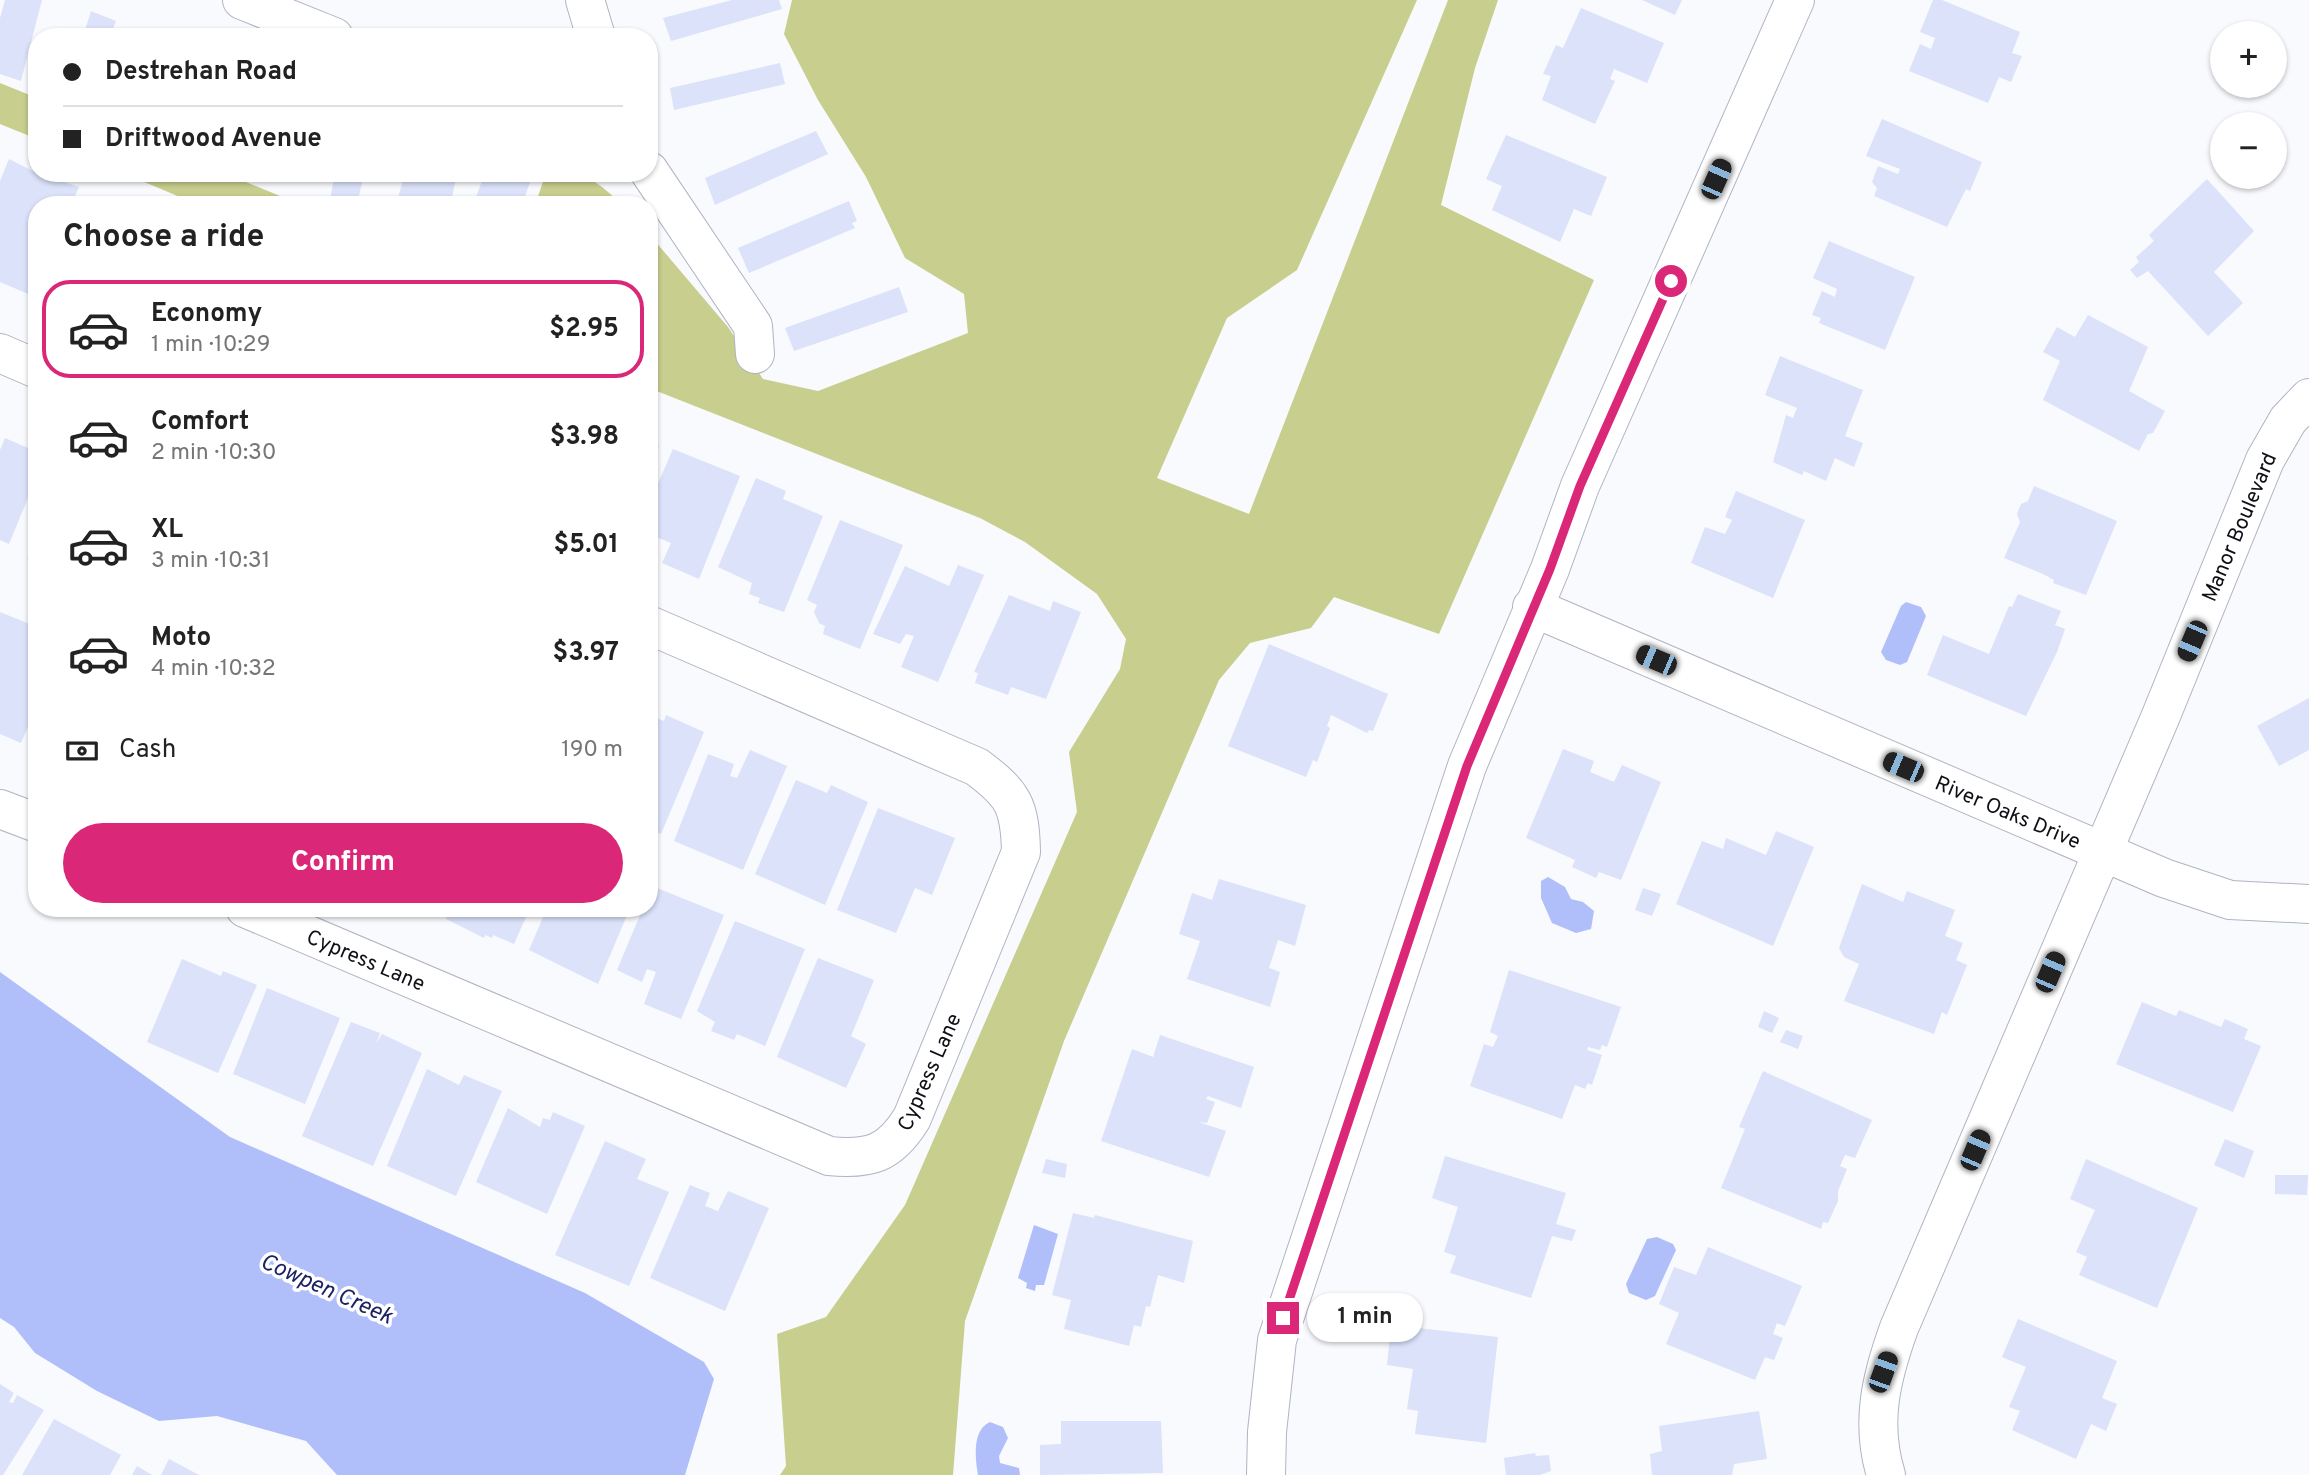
<!DOCTYPE html>
<meta charset="utf-8">
<style>
body{margin:0;font-family:Overpass,sans-serif;background:#f6f6f6;color:#222;height:100vh;display:flex;flex-direction:column;font-size:26px;white-space:nowrap}
*{box-sizing:border-box;margin:0}
p{font-size:23px;color:#767676}
.icon{flex:none;width:38px;height:38px;fill:none;stroke:currentColor;stroke-width:2;stroke-linecap:round;stroke-linejoin:round}
.map{position:relative;flex:1;overflow:hidden}
.drawer{position:absolute;left:28px;top:196px;width:630px;height:721px;display:flex;flex-direction:column;background:#fff;border-radius:28px;box-shadow:0 2px 5px #0004}
.drawer>*{flex:none}
.top-card{position:absolute;left:28px;top:28px;width:630px;height:154px;border-radius:28px;box-shadow:0 2px 5px #0004;display:grid;align-content:center;height:154px;padding:0 35px;background:#fff}
.controls{position:absolute;left:2210px;top:21px;display:grid;gap:14px}
.controls a{display:grid;place-items:center;width:77px;height:77px;border-radius:50%;background:#fff;box-shadow:0 2px 5px #0004;font-size:35px}
.end{position:absolute;width:32px;height:32px;margin:-16px;border:9px solid #db2777;background:#fff;box-shadow:0 0 0 4px #fff}
.from{border-radius:50%}
.bubble{position:absolute;height:49px;border-radius:24px;background:#fff;box-shadow:0 2px 5px #0004;font-size:23px;font-weight:700;line-height:49px;text-align:center}
.car{position:absolute;width:21px;height:42px;margin:-21px -10px;border-radius:9px;box-shadow:0 0 5px 2px #0007;background:linear-gradient(#222 24%,#8ab4d8 0 40%,#222 0 76%,#8ab4d8 0 86%,#222 0)}
.top-card b{display:flex;align-items:center;gap:24px;height:66px;font-size:26px}
.top-card b+b{border-top:2px solid #e0e0e0}
.top-card i{width:18px;height:18px;background:#222}
ul{padding:0;list-style:none}
li{display:flex;align-items:center;gap:21px;height:98px;margin:0 14px 10px;padding:0 21px;border:4px solid transparent;border-radius:28px}
li div{flex:1}
li b{display:block;font-size:26px}
li em{font-style:normal;font-weight:700}
li.current{border-color:#db2777}
li>.icon{width:63px;height:63px;stroke-width:1.5}
h2{padding:0 35px;font-size:32px;line-height:84px}
.pay{display:flex;align-items:center;gap:18px;height:77px;padding:0 35px;font-size:26px}
.pay p{margin-inline-start:auto}
.action{display:flex;gap:14px;margin-top:auto;padding:14px 35px}
.action a{flex:1;height:80px;border-radius:42px;background:#db2777;color:#fff;font-size:28px;font-weight:700;line-height:80px;text-align:center}
.map>svg:first-child{display:block}
</style>
<div class="map">
<svg width="2309" height="1475" viewBox="0 0 2309 1475">
<rect width="100%" height="100%" fill="#f9fafd"/>
<g fill="#c8ce8e">
<path d="M792,0H1417L1297,270L1227,318L1157,478L1249,514L1448,0H1498L1475,68L1441,205L1594,280L1439,634L1334,597L1311,628L1250,643L1219,680L1064,1041L965,1321L953,1475H780L786,1466L777,1334L826,1317L905,1205L1077,812L1069,752L1120,669L1126,639L1097,594L1025,542L980,518L649,388V234L728,327L763,379L818,391L968,333L964,294L905,258L866,177L818,100L784,34Z"/>
<path d="M0,83L37,98V139L0,124Z"/>
<path d="M123,173H224L302,205H199Z"/>
<path d="M546,173C586,173 594,178 622,205H535Z"/>
</g>
<g fill="#b0bffa">
<path d="M1906,602L1921,607L1926,616L1907,662L1900,665L1886,660L1881,652L1901,606Z"/>
<path d="M1548,877L1565,887L1571,899L1583,902L1594,911L1591,929L1576,933L1552,923L1541,898V881Z"/>
<path d="M0,972L230,1137L585,1293L704,1362L714,1379L685,1475H337L306,1441L217,1416L159,1421L97,1391L35,1353L14,1327L0,1318Z"/>
<path d="M1034,1225L1058,1234L1044,1285H1036L1035,1291L1026,1288L1027,1283L1018,1278Z"/>
<path d="M1657,1237L1673,1244L1676,1250L1655,1296L1646,1300L1629,1293L1626,1284L1647,1239Z"/>
<path d="M990,1422L1003,1427L1008,1438L999,1456L1000,1463L1019,1468L1020,1475H978C975,1458 972,1430 990,1422Z"/>
</g>
<g fill="#dbe2fa">
<path d="M5,0H42L21,81L0,74V18Z"/>
<path d="M732,0H779L782,9L671,41L663,18Z"/>
<path d="M1642,0H1682L1675,15Z"/>
<path d="M1933,0H1942L2020,32L2012,53L2022,56L2011,82L1999,77L1988,103L1909,71L1920,44L1931,49L1935,38L1920,32Z"/>
<path d="M1581,8L1664,43L1647,83L1614,69L1610,79L1615,81L1595,124L1542,100L1551,76L1543,74L1556,45L1563,48Z"/>
<path d="M91,11L116,21L110,37H83Z"/>
<path d="M780,63L785,84L674,110L670,88Z"/>
<path d="M1882,119L1982,162L1970,191L1966,189L1947,227L1874,196L1877,188L1872,182L1878,166L1898,174L1900,169L1866,156Z"/>
<path d="M816,131L828,154L715,205L705,178Z"/>
<path d="M1506,135L1607,177L1591,216L1574,209L1560,242L1492,210L1502,186L1486,179Z"/>
<path d="M9,159L37,173L79,187L71,205H37V288L33,296L0,282V181Z"/>
<path d="M335,173H364L357,205H329Z"/>
<path d="M405,173H457L451,202L442,199L441,205H396Z"/>
<path d="M485,173H507L530,182L522,205H473Z"/>
<path d="M2207,179L2254,231L2214,272L2243,303L2208,336L2148,271L2137,278L2130,270L2139,262L2136,257L2154,241L2149,235Z"/>
<path d="M102,196L121,205H98Z"/>
<path d="M849,201L857,221L852,223L855,228L749,273L738,248Z"/>
<path d="M1829,241L1915,277L1885,350L1819,323L1821,318L1812,315L1822,291L1835,297L1837,289L1813,278Z"/>
<path d="M899,287L908,312L794,351L785,328Z"/>
<path d="M2088,315L2148,347L2129,391L2165,411L2153,433L2148,434L2139,451L2043,400L2060,361L2043,352L2057,327L2075,337Z"/>
<path d="M1780,356L1863,390L1845,436L1863,443L1854,467L1835,458L1826,481L1804,471L1802,475L1773,462L1786,415L1793,418L1797,408L1765,395Z"/>
<path d="M5,438L37,452V476L9,544L0,540V450Z"/>
<path d="M649,442L659,446L649,470Z"/>
<path d="M673,449L740,476L699,579L662,563L671,543L649,534V504Z"/>
<path d="M756,478L786,491L783,499L823,516L784,612L758,603L760,598L749,594L752,583L718,567Z"/>
<path d="M2034,486L2117,521L2086,595L2053,583L2054,580L2043,574L2004,558L2020,522L2017,514L2021,504L2028,501Z"/>
<path d="M1736,491L1805,520L1773,598L1691,563L1705,527L1725,534L1732,520L1725,517Z"/>
<path d="M840,520L903,545L860,649L823,634L825,626L819,623L814,612L817,605L807,600Z"/>
<path d="M37,536V563L27,559Z"/>
<path d="M958,565L984,575L938,682L901,667L914,636L906,634L900,644L873,634L905,566L949,586Z"/>
<path d="M2018,594L2061,611L2055,625L2065,629L2057,652L2026,716L1927,675L1943,635L1989,654L2009,606L2012,607Z"/>
<path d="M1009,595L1050,611L1053,601L1081,612L1046,699L1011,687L1008,695L975,683L978,673L974,672Z"/>
<path d="M0,612L37,627V706L21,743L0,734Z"/>
<path d="M1269,644L1388,694L1373,731L1369,730L1367,733L1331,715L1327,726L1330,728L1317,762L1313,760L1306,777L1228,746Z"/>
<path d="M2309,698V750L2279,766L2257,726Z"/>
<path d="M649,715L664,721L666,715L704,732L661,834L649,829Z"/>
<path d="M1563,749L1594,761L1590,772L1614,782L1622,765L1661,782L1621,880L1599,872L1596,878L1572,867L1575,860L1526,838Z"/>
<path d="M750,750L787,766L743,870L674,841L708,754L734,764L730,776L737,778Z"/>
<path d="M796,780L827,793L831,785L868,802L825,905L755,874Z"/>
<path d="M878,808L955,838L932,895L915,888L896,933L837,910Z"/>
<path d="M1776,831L1814,847L1773,946L1676,904L1702,841L1723,849L1726,838L1766,855Z"/>
<path d="M1219,879L1306,905L1295,946L1278,940L1269,968L1280,972L1270,1007L1187,979L1200,941L1179,934L1192,893L1212,900Z"/>
<path d="M1862,884L1903,902L1907,891L1955,910L1945,936L1963,943L1956,960L1967,965L1947,1015L1942,1012L1934,1034L1844,1001L1859,964L1844,957L1839,948Z"/>
<path d="M652,886L724,915L681,1019L644,1004L656,972L647,969L642,982L617,970L643,908H649Z"/>
<path d="M1643,888L1661,894L1652,916L1635,910Z"/>
<path d="M450,908H530L514,944L493,935L492,938L485,935L484,938L446,919Z"/>
<path d="M547,908H630L598,984L529,950Z"/>
<path d="M735,921L805,949L765,1046L737,1034L734,1040L711,1031L715,1022L697,1011Z"/>
<path d="M818,958L874,980L851,1036L866,1044L846,1088L777,1057Z"/>
<path d="M182,959L221,976L223,971L257,985L218,1073L147,1042Z"/>
<path d="M1509,970L1621,1007L1607,1047L1602,1045L1600,1050L1588,1047L1587,1050L1602,1055L1592,1085L1588,1083L1585,1089L1575,1085L1562,1119L1470,1086L1484,1044L1493,1047L1498,1036L1490,1032Z"/>
<path d="M267,988L340,1018L305,1104L233,1074Z"/>
<path d="M2142,1002L2176,1016L2179,1010L2221,1027L2225,1019L2248,1029L2244,1039L2261,1046L2233,1112L2116,1064Z"/>
<path d="M1764,1011L1779,1018L1772,1033L1758,1027Z"/>
<path d="M351,1022L380,1033L376,1044L382,1034L422,1053L373,1166L302,1136Z"/>
<path d="M1786,1030L1803,1036L1798,1049L1780,1042Z"/>
<path d="M1160,1035L1254,1067L1241,1108L1208,1096L1206,1099L1215,1102L1207,1123L1198,1122L1226,1131L1209,1177L1101,1141L1132,1049L1153,1057Z"/>
<path d="M427,1069L459,1085L464,1075L502,1091L456,1196L387,1166Z"/>
<path d="M1763,1071L1872,1120L1855,1158L1845,1155L1840,1166L1847,1169L1838,1191V1201L1828,1223L1823,1222L1821,1229L1721,1188L1745,1129L1739,1127Z"/>
<path d="M508,1108L540,1127L543,1118L550,1120L553,1112L585,1126L547,1214L476,1182Z"/>
<path d="M2225,1139L2254,1151L2244,1178L2214,1165Z"/>
<path d="M605,1141L646,1159L637,1179L669,1192L629,1286L555,1255Z"/>
<path d="M1445,1156L1566,1193L1556,1224L1576,1230L1572,1241L1552,1236L1531,1298L1450,1273L1456,1256L1444,1252L1458,1207L1432,1198Z"/>
<path d="M1046,1159L1067,1164L1065,1178L1042,1173Z"/>
<path d="M2086,1159L2198,1208L2157,1308L2079,1275L2087,1257L2076,1252L2095,1210L2070,1199Z"/>
<path d="M2275,1175H2308L2307,1195L2275,1194Z"/>
<path d="M690,1185L710,1193L705,1206L718,1211L728,1191L769,1208L725,1311L650,1278Z"/>
<path d="M1073,1213L1094,1218L1095,1215L1193,1241L1184,1283L1158,1275L1150,1307L1146,1306L1141,1327L1134,1325L1129,1346L1064,1329L1071,1300L1052,1295Z"/>
<path d="M1708,1247L1802,1286L1785,1326L1777,1323L1773,1334L1783,1338L1774,1360L1765,1357L1755,1380L1666,1344L1679,1313L1659,1304L1674,1267L1696,1275Z"/>
<path d="M2018,1319L2117,1361L2102,1398L2117,1404L2106,1431L2091,1424L2076,1459L2012,1430L2020,1411L2009,1407L2026,1367L2002,1357Z"/>
<path d="M1391,1325L1498,1337L1486,1443L1415,1434L1418,1411L1407,1409L1413,1369L1387,1365Z"/>
<path d="M0,1384L14,1393L9,1402L13,1403L17,1395L44,1410L3,1475H0Z"/>
<path d="M1759,1411L1767,1459L1734,1464L1732,1475H1652L1650,1454L1662,1451L1659,1426Z"/>
<path d="M54,1419L121,1455L110,1475H22Z"/>
<path d="M1061,1421H1161L1163,1473L1040,1475V1445L1061,1444Z"/>
<path d="M1535,1453L1536,1456L1549,1455L1551,1471L1540,1475H1506L1504,1458Z"/>
<path d="M169,1459L199,1475H161Z"/>
<path d="M137,1466L152,1475H132Z"/>
</g>
<g fill="none" stroke-linecap="round" stroke-linejoin="round">
<g stroke="#b0b4c3" stroke-width="40">
<g id="minor">
<path d="M242,0L334,37"/>
<path d="M585,0L596,37"/>
<path d="M649,171L753,326L755,354"/>
<path d="M0,353L37,369"/>
<path d="M1532,607L2164,878L2230,900L2309,904"/>
<path d="M0,809L37,823"/>
<path d="M245,908L829,1156C870,1160 890,1154 912,1118L1021,852C1020,805 1013,794 977,767L649,625"/>
<path d="M1266,1475L1267,1432L1277,1340L1467,766L1550,569L1580,486L1795,0"/>
<path d="M1886,1475C1870,1423 1881,1378 1899,1328L2160,718L2265,460L2288,420L2309,398"/>
</g>
</g>
<use href="#minor" stroke="#fff" stroke-width="38"/>
</g>
<g fill="none" stroke-linecap="round" stroke-linejoin="round">
<path stroke="#db2777" stroke-width="9" d="M1283,1318L1467,766L1550,569L1580,486L1671,281"/>
</g>
<g text-anchor="middle" stroke-width="7" stroke-linejoin="round" paint-order="stroke">
<g font-size="21" fill="#0e1015" stroke="#fff">
<text transform="translate(2239 527) rotate(-67)" y="7">Manor Boulevard</text>
<text transform="translate(2008 812) rotate(23)" y="7">River Oaks Drive</text>
<text transform="translate(366 960) rotate(23)" y="7">Cypress Lane</text>
<text transform="translate(929 1072) rotate(-66)" y="7">Cypress Lane</text>
</g>
<g font-size="23" font-style="italic" fill="#1b2162" stroke="#fff">
<text transform="translate(327 1288) rotate(24)" y="8">Cowpen Creek</text>
</g>
</g>
</svg>
<div class="controls">
<a>+</a>
<a>−</a>
</div>
<i class="end from" style="left:1671px;top:281px"></i>
<i class="end" style="left:1283px;top:1318px"></i>
<div class="bubble" style="left:1307px;top:1293px;width:116px">1 min</div>
<i class="car" style="left:1716px;top:179px;rotate:24deg"></i>
<i class="car" style="left:2192px;top:641px;rotate:203deg"></i>
<i class="car" style="left:1656px;top:660px;rotate:293deg"></i>
<i class="car" style="left:1903px;top:767px;rotate:293deg"></i>
<i class="car" style="left:2050px;top:972px;rotate:23deg"></i>
<i class="car" style="left:1975px;top:1150px;rotate:23deg"></i>
<i class="car" style="left:1883px;top:1372px;rotate:20deg"></i>
<div class="top-card">
<b><i class="from"></i>Destrehan Road</b>
<b><i></i>Driftwood Avenue</b>
</div>
<section class="drawer">
<h2>Choose a ride</h2>
<ul>
<li class="current"><svg class="icon" aria-label="car" viewBox="0 0 24 24"><path d="M5 17H2v-5l4-1 3-4h7l3 4 3 1v5h-3M9 17h6M6 11h13"/><circle cx="7" cy="17" r="2"/><circle cx="17" cy="17" r="2"/></svg><div><b>Economy</b><p>1 min · 10:29</p></div><em>$2.95</em></li>
<li><svg class="icon" aria-label="car" viewBox="0 0 24 24"><path d="M5 17H2v-5l4-1 3-4h7l3 4 3 1v5h-3M9 17h6M6 11h13"/><circle cx="7" cy="17" r="2"/><circle cx="17" cy="17" r="2"/></svg><div><b>Comfort</b><p>2 min · 10:30</p></div><em>$3.98</em></li>
<li><svg class="icon" aria-label="car" viewBox="0 0 24 24"><path d="M5 17H2v-5l4-1 3-4h7l3 4 3 1v5h-3M9 17h6M6 11h13"/><circle cx="7" cy="17" r="2"/><circle cx="17" cy="17" r="2"/></svg><div><b>XL</b><p>3 min · 10:31</p></div><em>$5.01</em></li>
<li><svg class="icon" aria-label="car" viewBox="0 0 24 24"><path d="M5 17H2v-5l4-1 3-4h7l3 4 3 1v5h-3M9 17h6M6 11h13"/><circle cx="7" cy="17" r="2"/><circle cx="17" cy="17" r="2"/></svg><div><b>Moto</b><p>4 min · 10:32</p></div><em>$3.97</em></li>
</ul>
<div class="pay"><svg class="icon" aria-label="cash" viewBox="0 0 24 24"><path d="M3 7h18v10H3z"/><circle cx="12" cy="12" r="2"/></svg>Cash<p>190 m</p></div>
<div class="action"><a>Confirm</a></div>
</section>
</div>
